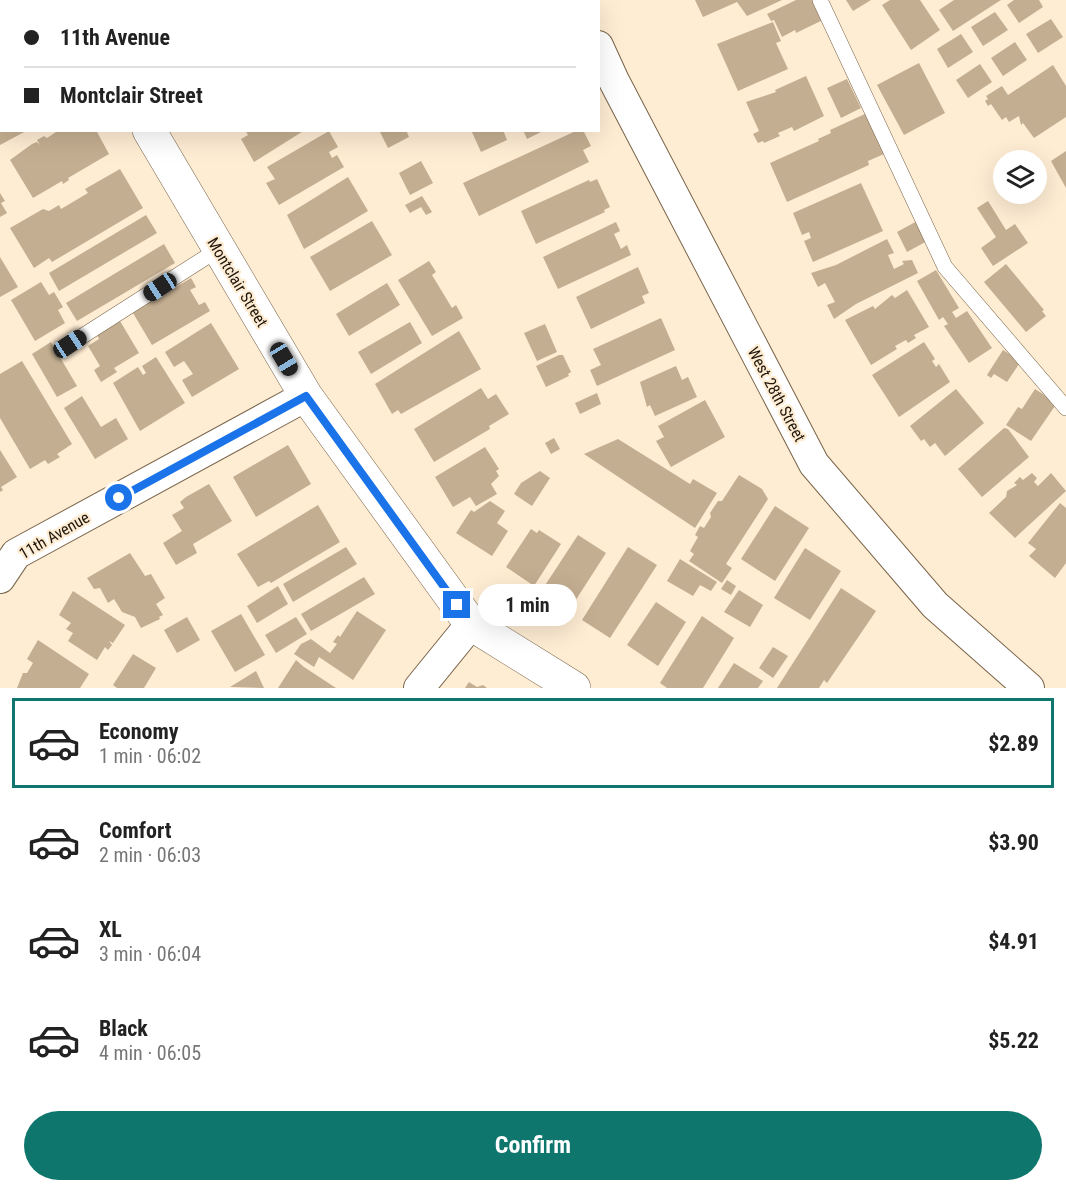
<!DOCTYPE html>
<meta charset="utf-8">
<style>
body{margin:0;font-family:"Roboto Condensed",sans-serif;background:#f2f2f2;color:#222;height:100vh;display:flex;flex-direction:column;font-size:22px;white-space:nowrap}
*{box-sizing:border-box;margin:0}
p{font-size:20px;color:#767676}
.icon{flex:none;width:33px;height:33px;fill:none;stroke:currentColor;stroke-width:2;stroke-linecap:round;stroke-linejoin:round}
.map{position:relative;height:688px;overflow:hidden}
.sheet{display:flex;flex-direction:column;background:#fff;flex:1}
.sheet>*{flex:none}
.hud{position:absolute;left:0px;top:0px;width:600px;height:132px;box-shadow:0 6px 24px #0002;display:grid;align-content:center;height:132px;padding:0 24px;background:#fff}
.tools{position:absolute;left:993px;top:150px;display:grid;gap:12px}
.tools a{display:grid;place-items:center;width:54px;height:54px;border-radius:50%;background:#fff;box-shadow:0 6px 24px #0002;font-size:30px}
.end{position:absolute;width:27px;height:27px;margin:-14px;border:8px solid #1a73e8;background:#fff;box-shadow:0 0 0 3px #fff}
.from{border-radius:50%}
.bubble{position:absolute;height:42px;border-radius:21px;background:#fff;box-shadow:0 6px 24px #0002;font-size:20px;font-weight:700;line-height:42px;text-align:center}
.car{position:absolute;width:18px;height:36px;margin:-18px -9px;border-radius:8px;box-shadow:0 0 4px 2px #0007;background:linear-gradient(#222 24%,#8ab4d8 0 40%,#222 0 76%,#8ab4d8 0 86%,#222 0)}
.hud b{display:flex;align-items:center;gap:21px;height:57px;font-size:22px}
.hud b+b{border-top:2px solid #e0e0e0}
.hud i{width:15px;height:15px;background:#222}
ul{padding:10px 0 0;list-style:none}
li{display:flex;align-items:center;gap:18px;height:90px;margin:0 12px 9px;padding:0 12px;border:3px solid transparent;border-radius:0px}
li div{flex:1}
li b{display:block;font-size:22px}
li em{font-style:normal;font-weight:700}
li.current{border-color:#0f766e}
li>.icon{width:54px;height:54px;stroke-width:1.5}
.button{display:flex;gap:12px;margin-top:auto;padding:12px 24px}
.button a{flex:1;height:69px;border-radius:36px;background:#0f766e;color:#fff;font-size:24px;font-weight:700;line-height:69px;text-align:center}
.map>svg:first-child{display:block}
</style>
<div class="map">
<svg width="1066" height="688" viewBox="0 0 1066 688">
<rect width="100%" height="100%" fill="#feecd3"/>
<g fill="#c4ae91">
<path d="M695,0H782L747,16L737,2L703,17Z"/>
<path d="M796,0H816L825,19L796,33L795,30L782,37L774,20L771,21L767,14Z"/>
<path d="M846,0H871L853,11Z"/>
<path d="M890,0H920L940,30L911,50L882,5Z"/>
<path d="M954,0H1001L953,31L939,10Z"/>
<path d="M1014,0H1039L1043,7L1019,23L1007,5Z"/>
<path d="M995,12L1008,30L983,46L971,27Z"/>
<path d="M1051,19L1063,37L1038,53L1026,34Z"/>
<path d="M773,22L781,41L776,43L788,69L738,91L717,44Z"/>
<path d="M961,34L973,52L948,68L937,49Z"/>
<path d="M1015,42L1027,60L1003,76L991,58Z"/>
<path d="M919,63L945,113L904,135L877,85Z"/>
<path d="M980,64L992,82L968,98L956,80Z"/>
<path d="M1053,65L1066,86V117L1034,138L1023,123L1021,125L1019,116L1009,122L1006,117L1002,120L991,104L988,106L985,101L988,99L986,96L1002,86L1008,95Z"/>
<path d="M806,76L824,116L794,131L792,127L778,133L780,136L764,143L763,141L758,143L753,134L759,131L746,102L776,92L775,90Z"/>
<path d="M847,79L861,108L841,118L827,88Z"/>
<path d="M865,114L884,154L868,161L869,165L787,202L770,163L819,141L818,139L831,133L830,130Z"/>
<path d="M0,130H28L0,145Z"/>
<path d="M59,130H96L109,154L68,178L69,180L63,184L62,181L33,198L10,160L32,144L37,142L40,145L37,140L44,136L47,138Z"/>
<path d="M245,130H305L254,162L241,139L248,135Z"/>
<path d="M379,130H406L409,137L388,148Z"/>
<path d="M471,130H503L507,140L481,152Z"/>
<path d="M523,130H545L527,139Z"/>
<path d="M578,130H583L591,146L583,150L589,162L479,216L463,183Z"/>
<path d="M329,131L338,147L329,152L332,158L337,155L344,167L279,205L266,183L275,179L267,167Z"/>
<path d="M1066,151V188L1051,161Z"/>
<path d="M421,161L433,183L410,195L399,173Z"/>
<path d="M120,169L143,208L52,262L49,258L34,268L10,228L43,209L49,211L59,205L61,209L88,193L85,189Z"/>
<path d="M348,177L368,211L304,249L287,215Z"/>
<path d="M597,179L610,207L604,210L605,212L536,244L521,211L589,180L590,182Z"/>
<path d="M861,183L883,231L813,262L804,241L811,238L809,232L802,235L793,213Z"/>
<path d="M0,193L5,201L1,203L7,213L0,217Z"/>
<path d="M422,196L432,212L426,215L421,207L410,213L405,205Z"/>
<path d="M988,201L1006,230L1015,224L1028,243L993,266L981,248L996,237L977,208Z"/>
<path d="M146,215L157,233L59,291L49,273Z"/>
<path d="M919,220L929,240L907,252L897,232Z"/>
<path d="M372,221L392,255L330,291L310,257Z"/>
<path d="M616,222L620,231L614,234L621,249L627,245L631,255L558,289L543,257Z"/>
<path d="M887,239L894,253L888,255L894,269L904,264L902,261L912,260L918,273L856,304L834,319L827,305L835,302L825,283L818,287L811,273L836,265Z"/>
<path d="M164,244L175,263L77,321L66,303Z"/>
<path d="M0,257L18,287L0,297Z"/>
<path d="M429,261L436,272L432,275L452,308L456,305L463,318L432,336L398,280Z"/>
<path d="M1006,264L1044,310L1042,311L1046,316L1026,332L984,282Z"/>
<path d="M638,267L649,293L642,296L645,303L591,329L576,297Z"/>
<path d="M936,270L959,308L952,312L956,318L967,311L992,348L969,363L944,326L948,324L943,317L939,320L917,281Z"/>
<path d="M191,278L196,287L190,290L199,305L205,302L210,311L152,345L133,313L146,305L144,302L149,299L151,302Z"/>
<path d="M41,282L49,295L54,292L63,307L58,310L65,323L35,341L11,300Z"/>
<path d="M387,283L400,305L349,336L336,314Z"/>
<path d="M907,290L929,327L914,335L916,338L908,343L906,340L895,346L897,349L871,365L845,320L873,306L875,309L892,295L895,298Z"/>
<path d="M661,318L675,350L597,386L590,370L601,365L593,349Z"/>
<path d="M120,321L139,353L114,368L117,372L101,382L94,370L100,366L88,346L99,339L97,335Z"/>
<path d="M410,322L422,343L371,374L358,352Z"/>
<path d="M211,323L239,369L192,397L182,380L193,374L184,361L174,367L165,352Z"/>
<path d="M545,324L557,352L537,361L524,333Z"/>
<path d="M459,331L481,369L401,414L398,410L392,414L375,384Z"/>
<path d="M51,342L77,386L57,397L32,354Z"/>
<path d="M924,342L935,359L932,361L936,367L939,364L950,382L899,417L872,375Z"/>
<path d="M1003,350L1021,361L1007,382L994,374L991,378L987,375Z"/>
<path d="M559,355H563L571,372L568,374L569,376L546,387L536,366Z"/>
<path d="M156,357L185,403L140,431L113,383L138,367L143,375L146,373L142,366Z"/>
<path d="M22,361L72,444L57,454L60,457L48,464L45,460L30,469L0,418V374Z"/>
<path d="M676,366L682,380L688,377L697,397L655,416L650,405L647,407L640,382Z"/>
<path d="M481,388L488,399L496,394L509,414L489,426L490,429L434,462L414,429Z"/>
<path d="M956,389L984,423L945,456L935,443L930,447L924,439L921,441L910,426Z"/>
<path d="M1035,389L1057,403L1031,441L1006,425L1018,407L1022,409Z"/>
<path d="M597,393L601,404L580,414L575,403Z"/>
<path d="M82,396L101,427L116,418L128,439L95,459L64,408Z"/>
<path d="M705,400L725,437L671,467L656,441L664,437L658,426Z"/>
<path d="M1004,428L1008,429L1029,457L982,497L958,469Z"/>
<path d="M554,438L560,449L551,454L545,443Z"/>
<path d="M618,439L690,484L693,479L717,493L695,528L584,454Z"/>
<path d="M288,445L311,484L256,517L233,477Z"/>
<path d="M485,447L499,469L496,471L499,476L491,484L497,494L476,506L470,497L453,507L435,477Z"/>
<path d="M0,450L17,477L1,487L3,490L0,492Z"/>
<path d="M540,471L550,478L532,506L514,494L521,483Z"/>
<path d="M1032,473L1037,478L1034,482L1038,486L1051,473L1066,491L1015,538L989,513L1006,497L1007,491L1017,485L1014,483L1020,477L1023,480Z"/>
<path d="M739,475L762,489L768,499L726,564L732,568L722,583L689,561L694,554L690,551L698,537L695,535L700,526L704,528L711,517L710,513L718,501H722Z"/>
<path d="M209,484L232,521L193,544L197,553L176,565L163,543L182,531L172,515L184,508L180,502L186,497Z"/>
<path d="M490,501L505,511L497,523L508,531L492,556L456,533L471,510L474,512Z"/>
<path d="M1060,503L1066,508V563L1055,578L1029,556L1036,549L1028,543Z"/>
<path d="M318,505L340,542L271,583L269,581L258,587L237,554Z"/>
<path d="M775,506L809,528L775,581L741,559Z"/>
<path d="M531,529L537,533L539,530L561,544L534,586L506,567Z"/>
<path d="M578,535L606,553L568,612L540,593Z"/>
<path d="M346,547L357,564L293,602L283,584Z"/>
<path d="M628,547L657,565L610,638L582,620Z"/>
<path d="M805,548L841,571L810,620L774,598Z"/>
<path d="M130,553L145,576L151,574L165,598L156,604L163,615L159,617L160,619L141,628L135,617L122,612L114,599L108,603L100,588L94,589L87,578Z"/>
<path d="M680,559L717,582L711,591L700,585L693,596L667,581Z"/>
<path d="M364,577L375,594L311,631L301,614Z"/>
<path d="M727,580L736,586L731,595L721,589Z"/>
<path d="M278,586L288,604L257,623L247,606Z"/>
<path d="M841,588L876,611L827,683L824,680L819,688H777Z"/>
<path d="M739,590L763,605L750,627L724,612Z"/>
<path d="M73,591L125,625L113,643L109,641L112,645L108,650L105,647L97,660L68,641L73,633L66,629L71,623L59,615Z"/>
<path d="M656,602L686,622L658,666L627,645Z"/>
<path d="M357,611L386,630L353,680L319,657L314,667L294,654L301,644L311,639L330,653L337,644L333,642L338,635L340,637Z"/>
<path d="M241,614L265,655L235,672L211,631Z"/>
<path d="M702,616L734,638L703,688H667L660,683Z"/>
<path d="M187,617L200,640L177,653L164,630Z"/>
<path d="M296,617L307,634L276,653L265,635Z"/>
<path d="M38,640L89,674L80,688H17L23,673H27L33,663L27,659Z"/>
<path d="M773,647L788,656L773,678L759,668Z"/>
<path d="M133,654L156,668L144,688H117L113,685Z"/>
<path d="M296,660L304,667L336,688H278Z"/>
<path d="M734,663L763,681L758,688H718Z"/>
<path d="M256,671L264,688L230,687Z"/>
<path d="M469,682L477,687L483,685L487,688H465Z"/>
</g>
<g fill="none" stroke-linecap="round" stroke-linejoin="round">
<g stroke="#786449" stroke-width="16">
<g id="service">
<path d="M820,0L945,267L1066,408"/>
<path d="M70,344L219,249"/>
</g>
</g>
<g stroke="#786449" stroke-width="32">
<g id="minor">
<path d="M578,0L579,2"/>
<path d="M598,46L614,81L814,464L935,605L1029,688"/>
<path d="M0,47L2,46"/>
<path d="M0,578L16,554L306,396"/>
<path d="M419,688L471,624"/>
</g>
</g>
<g stroke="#786449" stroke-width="34">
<g id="tertiary">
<path d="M72,0L73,2"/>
<path d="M149,130L306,396L471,624L574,688"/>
</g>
</g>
<use href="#service" stroke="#fff" stroke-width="15"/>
<use href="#minor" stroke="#fff" stroke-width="30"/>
<use href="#tertiary" stroke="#fff" stroke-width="33"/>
</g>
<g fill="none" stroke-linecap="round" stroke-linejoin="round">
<path stroke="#1a73e8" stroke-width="8" d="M119,498L306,396L457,605"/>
</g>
<g text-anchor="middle" stroke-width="4.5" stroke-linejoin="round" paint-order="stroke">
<g font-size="16" fill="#1f160c" stroke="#feecd3">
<text transform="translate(238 282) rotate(59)" y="6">Montclair Street</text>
<text transform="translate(777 394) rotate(62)" y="6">West 28th Street</text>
<text transform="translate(54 535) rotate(-30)" y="6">11th Avenue</text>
</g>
</g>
</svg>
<div class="tools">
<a><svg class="icon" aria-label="layers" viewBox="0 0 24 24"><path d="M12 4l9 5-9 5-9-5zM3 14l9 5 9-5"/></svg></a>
</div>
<i class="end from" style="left:119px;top:498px"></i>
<i class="end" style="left:457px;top:605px"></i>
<div class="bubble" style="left:478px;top:584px;width:99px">1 min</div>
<i class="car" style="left:160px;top:287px;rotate:237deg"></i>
<i class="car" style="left:70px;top:344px;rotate:57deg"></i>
<i class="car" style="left:284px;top:359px;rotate:149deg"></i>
<div class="hud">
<b><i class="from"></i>11th Avenue</b>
<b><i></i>Montclair Street</b>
</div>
</div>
<section class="sheet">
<ul>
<li class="current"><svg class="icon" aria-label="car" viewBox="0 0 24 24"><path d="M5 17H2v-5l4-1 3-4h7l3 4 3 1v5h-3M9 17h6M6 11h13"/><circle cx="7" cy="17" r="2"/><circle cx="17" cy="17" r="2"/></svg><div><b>Economy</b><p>1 min · 06:02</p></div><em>$2.89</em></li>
<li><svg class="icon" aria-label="car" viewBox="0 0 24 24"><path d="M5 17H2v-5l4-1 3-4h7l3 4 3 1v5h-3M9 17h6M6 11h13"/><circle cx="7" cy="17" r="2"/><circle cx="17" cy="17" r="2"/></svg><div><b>Comfort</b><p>2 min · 06:03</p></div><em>$3.90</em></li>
<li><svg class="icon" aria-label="car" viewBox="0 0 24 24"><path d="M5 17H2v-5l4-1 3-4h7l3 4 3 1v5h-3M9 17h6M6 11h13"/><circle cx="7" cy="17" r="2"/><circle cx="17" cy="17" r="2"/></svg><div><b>XL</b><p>3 min · 06:04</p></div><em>$4.91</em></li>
<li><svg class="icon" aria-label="car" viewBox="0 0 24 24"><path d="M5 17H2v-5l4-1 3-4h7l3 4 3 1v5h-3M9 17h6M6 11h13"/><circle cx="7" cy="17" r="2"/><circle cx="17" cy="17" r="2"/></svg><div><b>Black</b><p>4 min · 06:05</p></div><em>$5.22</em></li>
</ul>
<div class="button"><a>Confirm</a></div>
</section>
